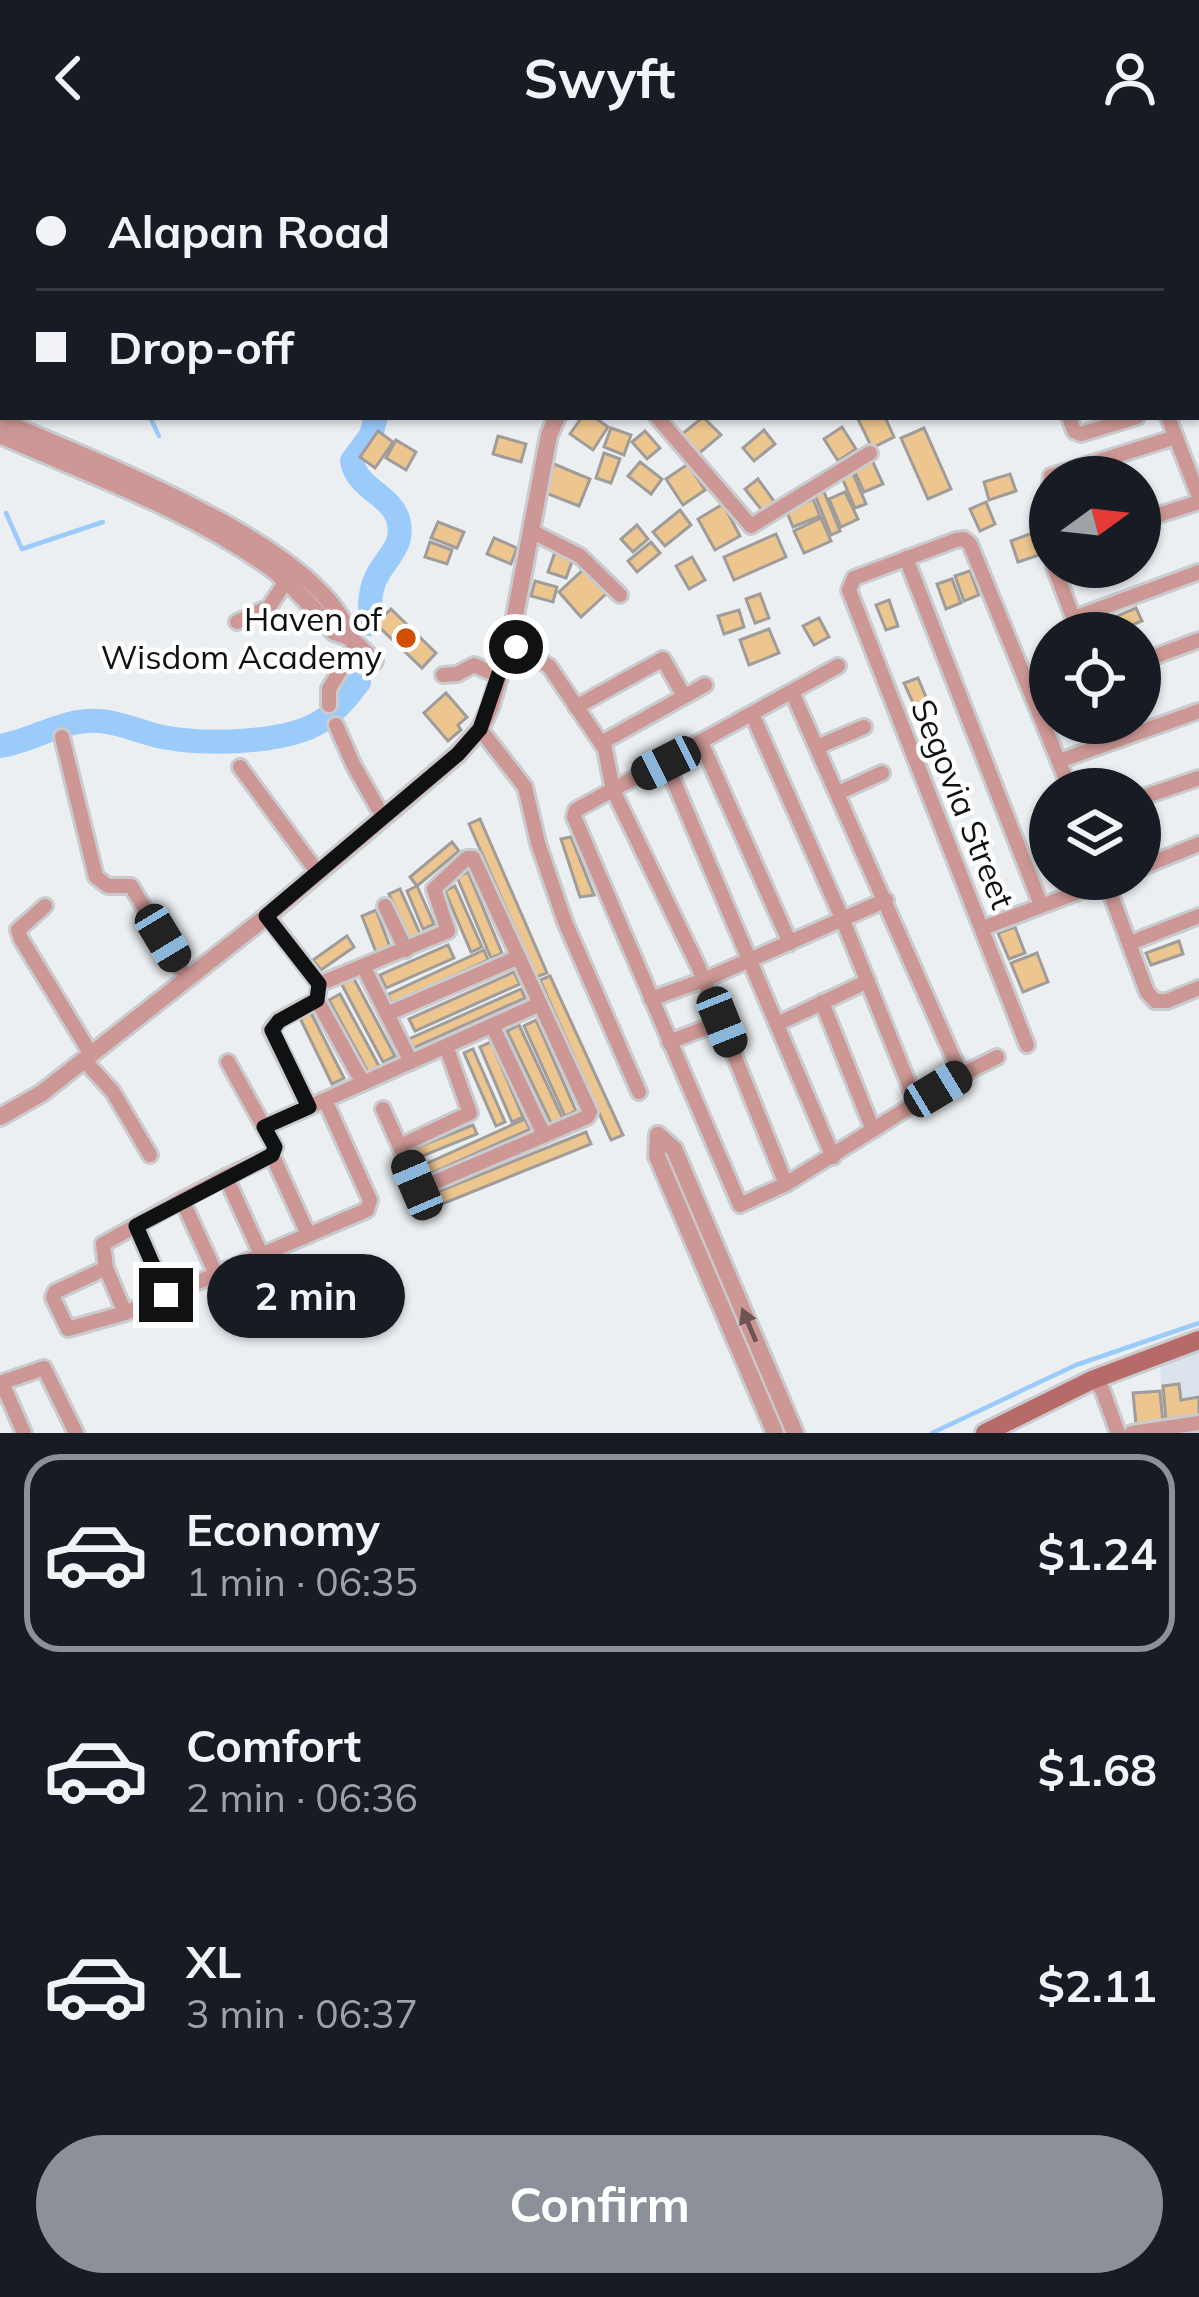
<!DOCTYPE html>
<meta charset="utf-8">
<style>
body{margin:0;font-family:Mulish,sans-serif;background:#20242c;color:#f1f3f6;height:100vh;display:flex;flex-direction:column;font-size:45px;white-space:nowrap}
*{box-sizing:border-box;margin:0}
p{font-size:39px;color:#9ea1a6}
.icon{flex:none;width:66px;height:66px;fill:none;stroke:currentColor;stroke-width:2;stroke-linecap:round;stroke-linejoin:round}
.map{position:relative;height:1277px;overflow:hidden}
.details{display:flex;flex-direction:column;background:#171b24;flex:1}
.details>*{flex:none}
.banner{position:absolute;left:0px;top:0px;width:1200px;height:264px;box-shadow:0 3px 9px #0004;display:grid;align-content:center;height:264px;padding:0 36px;background:#171b24}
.needle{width:78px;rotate:75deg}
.controls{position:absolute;left:1029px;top:300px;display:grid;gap:24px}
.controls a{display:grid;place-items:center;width:132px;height:132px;border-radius:50%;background:#171b24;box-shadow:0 3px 9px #0004;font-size:60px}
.end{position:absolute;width:54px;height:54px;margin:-27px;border:15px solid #101112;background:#fff;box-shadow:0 0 0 6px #fff}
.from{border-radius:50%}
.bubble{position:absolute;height:84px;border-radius:42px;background:#171b24;box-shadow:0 3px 9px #0004;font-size:39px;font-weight:700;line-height:84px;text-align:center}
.car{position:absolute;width:36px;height:72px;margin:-36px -18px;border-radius:15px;box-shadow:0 0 9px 3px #0007;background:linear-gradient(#222 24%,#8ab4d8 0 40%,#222 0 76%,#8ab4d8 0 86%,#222 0)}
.banner b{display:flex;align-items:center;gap:42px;height:114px;font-size:45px}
.banner b+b{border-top:3px solid #363941}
.banner i{width:30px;height:30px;background:#f1f3f6}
ul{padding:21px 0 0;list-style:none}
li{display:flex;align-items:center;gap:36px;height:198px;margin:0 24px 18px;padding:0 12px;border:6px solid transparent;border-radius:36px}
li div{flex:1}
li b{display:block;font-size:45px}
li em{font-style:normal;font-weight:700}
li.on{border-color:#8c9099}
li>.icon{width:108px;height:108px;stroke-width:1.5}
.primary-button{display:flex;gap:24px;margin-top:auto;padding:24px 36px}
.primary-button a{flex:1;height:138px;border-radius:72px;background:#8c9099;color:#fff;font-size:48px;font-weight:700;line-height:138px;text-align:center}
header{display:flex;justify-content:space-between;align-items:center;height:156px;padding:0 36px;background:#171b24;font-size:54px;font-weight:700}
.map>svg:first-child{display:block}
</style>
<header><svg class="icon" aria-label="back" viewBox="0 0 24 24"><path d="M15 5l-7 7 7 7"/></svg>Swyft<svg class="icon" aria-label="person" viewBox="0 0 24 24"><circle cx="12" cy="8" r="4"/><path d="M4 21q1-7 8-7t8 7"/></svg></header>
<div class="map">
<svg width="1199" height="1277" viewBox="0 0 1199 1277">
<rect width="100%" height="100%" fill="#eceff2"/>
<path fill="#dbe3ed" d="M1199,1195V1263L1163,1268L1160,1207Z"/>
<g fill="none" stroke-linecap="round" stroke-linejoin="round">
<g stroke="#9bcbfb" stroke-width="4.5">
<path d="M43,0L44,3"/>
<path d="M4,3L11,0"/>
<path d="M150,261L159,280"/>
<path d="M6,357L22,393L103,366"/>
<path d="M932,1277L1076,1209L1199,1167"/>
</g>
<g stroke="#9bcbfb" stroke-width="24">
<path d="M593,3L599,0"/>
<path d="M370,468C370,453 369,436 376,422C385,402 406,390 398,363C390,338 357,333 352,305L371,279L376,261"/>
<path d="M0,590C34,585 63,562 99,565C120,566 142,577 163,581C203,589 284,588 320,566C336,556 348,541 359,526"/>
</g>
</g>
<g fill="#edc58e" stroke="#9f9c99" stroke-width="3">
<path d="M582,261H594L608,271L593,294L570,278Z"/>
<path d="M703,261L721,279L697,299L681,279Z"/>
<path d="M857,261H885L894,281L872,292Z"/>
<path d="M842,271L856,293L838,305L824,283Z"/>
<path d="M611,272L631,279L624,299L604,291Z"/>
<path d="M924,272L951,333L928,343L901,282Z"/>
<path d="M764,274L775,288L754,305L743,292Z"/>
<path d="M378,275L393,286L375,312L360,301Z"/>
<path d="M645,275L660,292L647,303L632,286Z"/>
<path d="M498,280L526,288L521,306L493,298Z"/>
<path d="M396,284L416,296L406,314L386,302Z"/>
<path d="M604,297L620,303L611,327L596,322Z"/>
<path d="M871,302L883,328L864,336L852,310Z"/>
<path d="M640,306L662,323L651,338L628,320Z"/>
<path d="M554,308L590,323L579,350L543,336Z"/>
<path d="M688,308L705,334L683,349L666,323Z"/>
<path d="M851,313L866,348L855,352L840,317Z"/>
<path d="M1010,318L1016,335L989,344L984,326Z"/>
<path d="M758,323L776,348L764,357L745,333Z"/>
<path d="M822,331L840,375L831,379L813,334Z"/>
<path d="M845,336L858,363L841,371L829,343Z"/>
<path d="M813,343L820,360L793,371L786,354Z"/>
<path d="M986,346L995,368L980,375L970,353Z"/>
<path d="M723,348L740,380L715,394L698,363Z"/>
<path d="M680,354L691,369L665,390L653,376Z"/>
<path d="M821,362L831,385L804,397L794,375Z"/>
<path d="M438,366L464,376L457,392L431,382Z"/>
<path d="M637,369L648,383L633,396L621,383Z"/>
<path d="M1035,376L1042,398L1018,406L1011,385Z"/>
<path d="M776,378L786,401L734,424L724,401Z"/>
<path d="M494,382L517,392L511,408L487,398Z"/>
<path d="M430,386L452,394L447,408L425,401Z"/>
<path d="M651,386L660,397L637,416L628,405Z"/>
<path d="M556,393L574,400L566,422L548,416Z"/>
<path d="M692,401L705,424L689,433L676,410Z"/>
<path d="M585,412L607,437L581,461L559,436Z"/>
<path d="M970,415L979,439L964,445L955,420Z"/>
<path d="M952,423L961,447L946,453L937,428Z"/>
<path d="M535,425L557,431L553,446L531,440Z"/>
<path d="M760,438L769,462L755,467L746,443Z"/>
<path d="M889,444L898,470L886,474L876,449Z"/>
<path d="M1136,452L1142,465L1115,476L1110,463Z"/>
<path d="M391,453L436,497L422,512L376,468Z"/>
<path d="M739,454L744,471L724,478L718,460Z"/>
<path d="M819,462L829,481L814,489L803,470Z"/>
<path d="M769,473L779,497L749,509L740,484Z"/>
<path d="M918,522L928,546L915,551L904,527Z"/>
<path d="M446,537L467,561L458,569L461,574L448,585L424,557Z"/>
<path d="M480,663L547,817L536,821L469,668Z"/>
<path d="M571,681L594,739L580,741L561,683Z"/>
<path d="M452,686L459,695L417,730L410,721Z"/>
<path d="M468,716L502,797L491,802L457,721Z"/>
<path d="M417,730L434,768L423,773L407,735Z"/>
<path d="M455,730L482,791L471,796L445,735Z"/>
<path d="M400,733L421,780L410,784L389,738Z"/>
<path d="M376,754L392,796L378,801L362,760Z"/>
<path d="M1015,771L1025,797L1009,803L998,777Z"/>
<path d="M347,780L354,791L321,814L313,804Z"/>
<path d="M1179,785L1183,798L1151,809L1146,797Z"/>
<path d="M448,789L454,802L386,832L380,819Z"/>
<path d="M484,794L488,804L392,848L387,839Z"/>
<path d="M1037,797L1048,826L1023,836L1011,807Z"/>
<path d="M514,816L520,828L415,875L409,863Z"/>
<path d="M550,820L623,979L611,984L540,824Z"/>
<path d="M353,821L395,900L383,906L341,827Z"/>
<path d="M521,833L525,842L413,892L409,883Z"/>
<path d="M340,838L379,910L368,916L329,844Z"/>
<path d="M309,853L344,922L332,928L298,858Z"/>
<path d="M536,864L576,955L565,960L524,870Z"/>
<path d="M519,869L563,963L552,969L507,875Z"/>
<path d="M491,886L523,961L512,966L480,891Z"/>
<path d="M473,893L505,966L496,970L464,897Z"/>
<path d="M525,963L530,973L423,1021L419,1011Z"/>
<path d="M473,969L477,978L415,1003L413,993Z"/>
<path d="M586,976L591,988L437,1050L432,1038Z"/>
<path d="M1179,1228L1181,1244L1199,1241V1259L1166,1264L1163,1230Z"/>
<path d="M1160,1235L1163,1267L1136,1269L1133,1237Z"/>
</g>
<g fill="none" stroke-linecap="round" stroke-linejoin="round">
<g stroke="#c9cbce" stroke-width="20">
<g id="minor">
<path d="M932,0L933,3"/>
<path d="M997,0L998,3"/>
<path d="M1089,0L1090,3"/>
<path d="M1150,0L1151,3"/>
<path d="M1017,3L1022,0"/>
<path d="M1197,80H1199"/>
<path d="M657,261L751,370L870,297"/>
<path d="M1069,261L1074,275L1081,278L1137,261"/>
<path d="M1168,261L1199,341"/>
<path d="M1050,334L1051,320L1176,281"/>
<path d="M1140,365L1199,346"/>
<path d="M531,375L580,400L620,439"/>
<path d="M906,402L1041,749"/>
<path d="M1054,411L1079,477"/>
<path d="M1074,462L1199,416"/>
<path d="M237,466L269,451L286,425"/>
<path d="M509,488L549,510L605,593L613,634L699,812L786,1028"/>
<path d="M1140,506L1199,484"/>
<path d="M838,510L576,654L574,661L740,1049L786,1028L961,919L997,901"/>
<path d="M443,519L457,518L474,509L499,520"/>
<path d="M792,536L961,919"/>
<path d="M329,549V533L356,488"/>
<path d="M576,551L663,503L684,540"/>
<path d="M752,558L842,762L916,946"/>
<path d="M336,569L354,610L383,661"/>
<path d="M480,573L525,631L538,687L565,766L639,936"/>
<path d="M62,581L96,721L108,730H131L187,822"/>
<path d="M701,586L790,787"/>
<path d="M601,587L705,529"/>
<path d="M817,591L864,571"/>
<path d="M1059,605L1199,555"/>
<path d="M666,607L833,1001"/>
<path d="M240,611L318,717"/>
<path d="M838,637L882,617"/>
<path d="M1140,642L1199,622"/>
<path d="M1140,712L1199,688"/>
<path d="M1105,723L1147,836L1155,845H1167L1199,832"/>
<path d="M45,750L18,774L21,783L91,898"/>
<path d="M385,750L406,794"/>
<path d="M267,760L319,828L317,844L363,927L540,848"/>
<path d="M983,772L1113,723"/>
<path d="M1130,787L1199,760"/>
<path d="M364,812L411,906"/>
<path d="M319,828L448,775L434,733L467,702H473L590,956L587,961L421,1032L417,1029L383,953"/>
<path d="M651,843L704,824L886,744"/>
<path d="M822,846L873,974"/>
<path d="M387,858L519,801"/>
<path d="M777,868L868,825"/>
<path d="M492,869L544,979"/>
<path d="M669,886L721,866"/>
<path d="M1027,889L849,434L854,422L956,384L964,383L970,388L1070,633"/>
<path d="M84,904L113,936L150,999"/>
<path d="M228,906L264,971"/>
<path d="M309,951L271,874L279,864L317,844"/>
<path d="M400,990L470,957L446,890"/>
<path d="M136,1070L166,1139"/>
<path d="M308,1078L272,999L275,991L264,971L363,927"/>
<path d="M261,1098L226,1021L272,999"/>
<path d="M106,1112L55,1136L53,1142L68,1173L125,1157L106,1112L103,1088L182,1044"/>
<path d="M216,1118L182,1044L226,1021"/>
<path d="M125,1157L367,1054L370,1044L325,944"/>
<path d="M1092,1224L1102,1233L1118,1277"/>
<path d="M0,1227L44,1212L76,1277"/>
<path d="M2,1227L24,1277"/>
<path d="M1132,1277L1199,1267"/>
</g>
</g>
<g stroke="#c9cbce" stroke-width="22">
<g id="tertiary">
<path d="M755,3L758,0"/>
<path d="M0,264C82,300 326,391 349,481"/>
<path d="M0,279C90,319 188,353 268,410C293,429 314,453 334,476L349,481L374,505"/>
<path d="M0,961L42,937L267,760L458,598L480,573L490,552L511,481L549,279L557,261"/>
<path d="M658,979L674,993L795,1277"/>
<path d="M658,979L657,1000L775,1277"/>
</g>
</g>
<g stroke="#c9cbce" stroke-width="24">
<path id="secondary" d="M985,1277L1092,1224L1199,1184"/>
</g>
<use href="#minor" stroke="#cc9794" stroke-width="14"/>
<use href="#tertiary" stroke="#cc9794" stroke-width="16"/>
<use href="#secondary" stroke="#b76b69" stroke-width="18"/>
</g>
<defs><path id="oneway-solid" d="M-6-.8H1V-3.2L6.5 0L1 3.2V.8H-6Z" transform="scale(3)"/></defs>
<use fill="#6e5453" href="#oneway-solid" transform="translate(749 1169) rotate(-113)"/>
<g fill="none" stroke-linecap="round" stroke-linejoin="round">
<path stroke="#101112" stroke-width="15" d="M166,1139L136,1070L272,999L275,991L264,971L309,951L272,874L279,865L317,844L319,828L266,760L458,598L480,573L509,488L516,491"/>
</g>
<circle fill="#d24f00" stroke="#fff" stroke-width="4.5" cx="406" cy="482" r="12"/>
<g text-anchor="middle" stroke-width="9" stroke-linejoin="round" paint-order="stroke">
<g font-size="33" fill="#101112" stroke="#fff" text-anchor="end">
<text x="382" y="475">Haven of<tspan x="382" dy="38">Wisdom Academy</tspan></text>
</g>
<g font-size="33" fill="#101112" stroke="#fff">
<text transform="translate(963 648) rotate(68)" y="12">Segovia Street</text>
</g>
</g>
</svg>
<div class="controls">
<a><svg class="needle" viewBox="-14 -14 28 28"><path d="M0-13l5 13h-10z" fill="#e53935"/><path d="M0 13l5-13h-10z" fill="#9ea1a6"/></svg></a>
<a><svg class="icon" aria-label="locate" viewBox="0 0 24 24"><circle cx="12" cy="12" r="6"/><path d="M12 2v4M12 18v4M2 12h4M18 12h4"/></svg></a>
<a><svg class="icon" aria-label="layers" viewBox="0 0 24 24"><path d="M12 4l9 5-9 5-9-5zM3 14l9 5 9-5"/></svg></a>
</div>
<i class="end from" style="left:516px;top:491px"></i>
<i class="end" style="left:166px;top:1139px"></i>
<div class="bubble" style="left:207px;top:1098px;width:198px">2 min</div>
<i class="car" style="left:666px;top:607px;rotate:243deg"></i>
<i class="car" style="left:163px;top:782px;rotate:149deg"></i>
<i class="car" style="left:722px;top:866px;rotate:158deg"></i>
<i class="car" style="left:938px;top:933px;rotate:59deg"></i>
<i class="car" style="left:417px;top:1029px;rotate:337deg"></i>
<div class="banner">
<b><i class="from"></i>Alapan Road</b>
<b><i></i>Drop-off</b>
</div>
</div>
<section class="details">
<ul>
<li class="on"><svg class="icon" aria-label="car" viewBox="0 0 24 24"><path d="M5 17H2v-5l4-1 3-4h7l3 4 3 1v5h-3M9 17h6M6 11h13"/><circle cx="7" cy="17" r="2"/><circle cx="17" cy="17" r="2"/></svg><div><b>Economy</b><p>1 min · 06:35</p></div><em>$1.24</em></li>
<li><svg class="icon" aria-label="car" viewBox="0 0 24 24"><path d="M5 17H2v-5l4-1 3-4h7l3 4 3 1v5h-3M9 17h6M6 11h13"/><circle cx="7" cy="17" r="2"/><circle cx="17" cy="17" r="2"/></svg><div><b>Comfort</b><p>2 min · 06:36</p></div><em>$1.68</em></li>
<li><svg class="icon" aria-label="car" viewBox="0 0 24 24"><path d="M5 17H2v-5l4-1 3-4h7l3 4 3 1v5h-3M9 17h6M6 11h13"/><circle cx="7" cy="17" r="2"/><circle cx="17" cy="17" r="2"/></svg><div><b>XL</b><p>3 min · 06:37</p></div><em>$2.11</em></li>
</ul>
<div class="primary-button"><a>Confirm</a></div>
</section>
